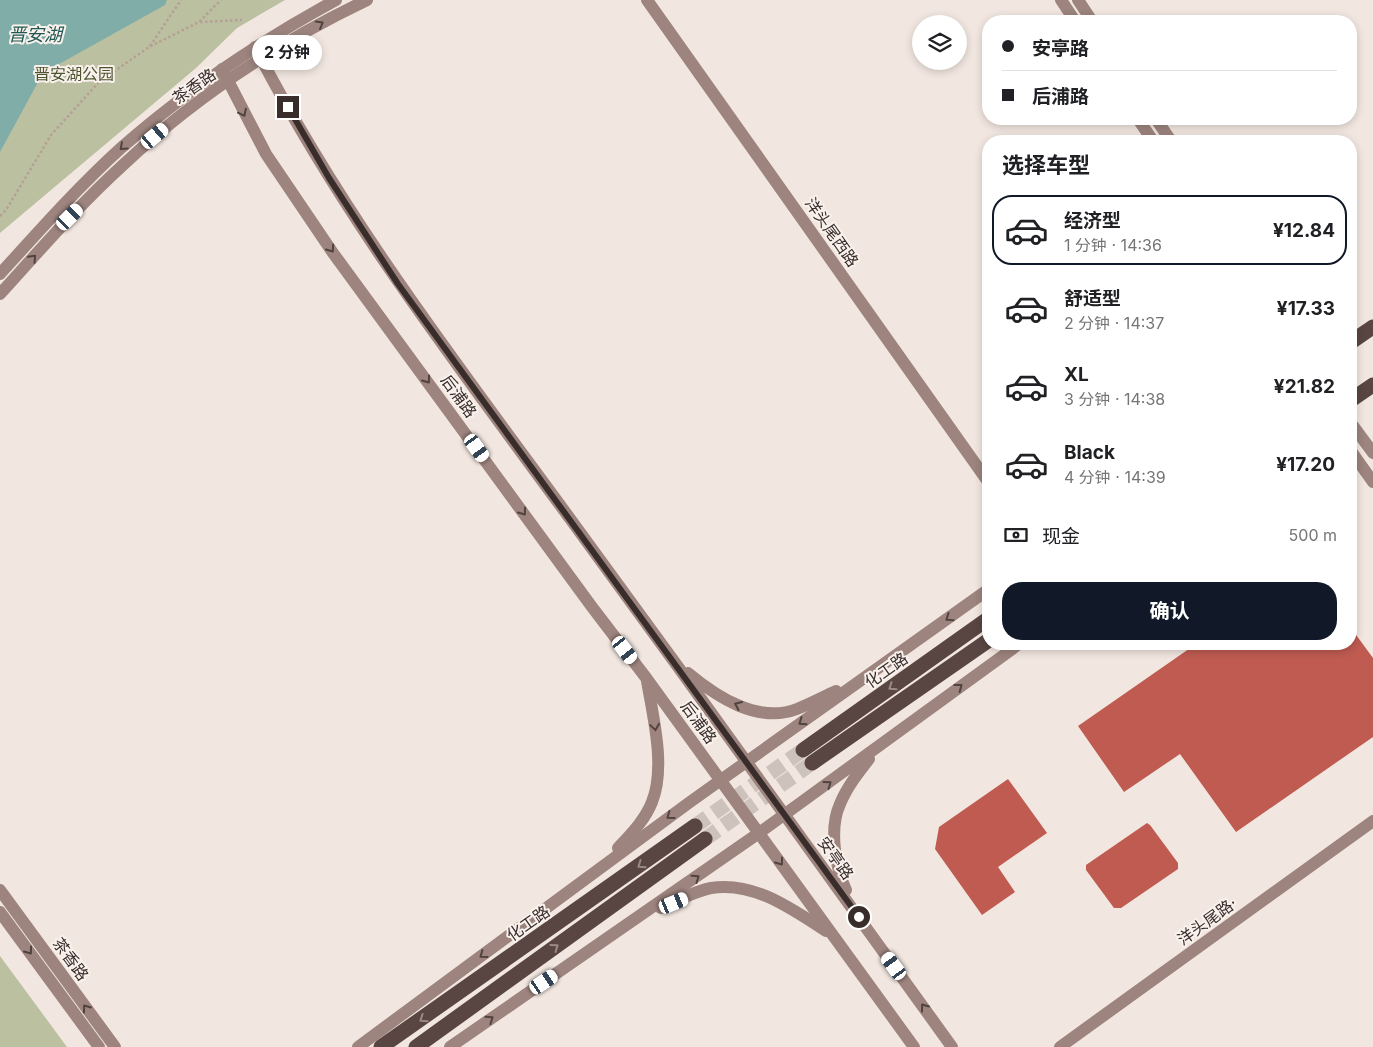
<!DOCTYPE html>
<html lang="zh">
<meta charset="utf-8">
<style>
body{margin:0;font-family:Inter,"Noto Sans SC",sans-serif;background:#f6f6f6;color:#202124;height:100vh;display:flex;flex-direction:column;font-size:19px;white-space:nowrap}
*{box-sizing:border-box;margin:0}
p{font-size:16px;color:#757577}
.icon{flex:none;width:28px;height:28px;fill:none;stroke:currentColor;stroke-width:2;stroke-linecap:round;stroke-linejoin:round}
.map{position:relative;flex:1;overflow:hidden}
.details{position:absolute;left:982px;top:135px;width:375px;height:515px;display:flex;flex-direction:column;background:#fff;border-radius:20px;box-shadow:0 2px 8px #0003}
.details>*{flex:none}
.guide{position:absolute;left:982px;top:15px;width:375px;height:110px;border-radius:20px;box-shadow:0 2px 8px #0003;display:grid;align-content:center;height:110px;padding:0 20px;background:#fff}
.fabs{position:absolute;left:912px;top:15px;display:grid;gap:10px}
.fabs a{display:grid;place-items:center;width:55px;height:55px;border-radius:50%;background:#fff;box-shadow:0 2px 8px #0003;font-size:25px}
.end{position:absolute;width:22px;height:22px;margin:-11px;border:6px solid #382d2b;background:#fff;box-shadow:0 0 0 2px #fff}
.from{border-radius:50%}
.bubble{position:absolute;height:35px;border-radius:18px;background:#fff;box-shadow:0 2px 8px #0003;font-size:16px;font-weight:700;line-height:35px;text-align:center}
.car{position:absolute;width:15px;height:30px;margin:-15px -8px;border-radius:6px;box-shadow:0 0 4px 1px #0007;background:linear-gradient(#fff 24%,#345 0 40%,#fff 0 76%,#345 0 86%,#fff 0)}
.guide b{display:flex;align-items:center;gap:18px;height:48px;font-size:19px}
.guide b+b{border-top:1px solid #e0e0e0}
.guide i{width:12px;height:12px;background:#202124}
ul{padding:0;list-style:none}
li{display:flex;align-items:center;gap:15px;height:70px;margin:0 10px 8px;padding:0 10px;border:2px solid transparent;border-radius:20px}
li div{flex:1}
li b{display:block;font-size:19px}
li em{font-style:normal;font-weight:700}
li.active{border-color:#111827}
li>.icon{width:45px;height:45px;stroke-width:1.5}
h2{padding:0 20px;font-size:22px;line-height:60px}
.pay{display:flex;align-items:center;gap:12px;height:55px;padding:0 20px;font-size:19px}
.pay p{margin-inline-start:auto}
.primary-button{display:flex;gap:10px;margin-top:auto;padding:10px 20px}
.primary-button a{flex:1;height:58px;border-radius:20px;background:#111827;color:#fff;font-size:20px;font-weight:700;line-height:58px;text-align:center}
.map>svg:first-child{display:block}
</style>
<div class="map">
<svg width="1373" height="1047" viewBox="0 0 1373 1047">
<rect width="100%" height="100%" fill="#f2e7e0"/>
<g fill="#bbc0a0">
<path d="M0,0H285L237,28L196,68L0,233Z"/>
<path d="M0,956L67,1047H0Z"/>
</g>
<path fill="#80ada8" d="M0,0H167L165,5L43,73L0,152Z"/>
<g fill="#bf5b51">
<path d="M1351,628L1373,658V737L1236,832L1180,754L1124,792L1078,726L1196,644H1351Z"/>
<path d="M1008,779L1047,833L998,867L1015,892L982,915L935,849L939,827Z"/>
<path d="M1147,823L1150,825L1178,863V869L1121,908H1114L1086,870V865Z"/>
</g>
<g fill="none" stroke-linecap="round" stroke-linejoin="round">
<g stroke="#cdc2bc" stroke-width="15" stroke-dasharray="15 8" stroke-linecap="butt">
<path d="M695,826L803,750"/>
<path d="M705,839L812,763"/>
</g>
<g stroke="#b59f96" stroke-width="2.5" stroke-dasharray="2.5 2.5" stroke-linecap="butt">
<path d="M200,22L242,20"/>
<path d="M150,46L181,0"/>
<path d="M0,216L6,210L51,135L99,82L149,47L199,22L221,0"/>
</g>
<g stroke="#9d847e" stroke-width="12">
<path d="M647,0L989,483"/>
<path d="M1061,0L1075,21"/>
<path d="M1078,0L1092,21"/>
<path d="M255,47C342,216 459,367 571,520C699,695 826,871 952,1047"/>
<path d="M222,69L266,154L333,253L592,607L647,679L914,1047"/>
<path d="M1138,119L1153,141"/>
<path d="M1156,119L1171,141"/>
<path d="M0,274C39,231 78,187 121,148C187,90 259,42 336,0"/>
<path d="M0,294C40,250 79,205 123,165C194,98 279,42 367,0"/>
<path d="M1351,423L1373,453"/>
<path d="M1351,451L1373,482"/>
<path d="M688,673C717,697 758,724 797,709C810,704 823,697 836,691"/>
<path d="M618,848C631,834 645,820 652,802C666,767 653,717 647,681"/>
<path d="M0,890L115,1047"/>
<path d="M846,890C835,867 829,828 840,804C847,787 858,773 869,759"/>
<path d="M661,908C677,901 695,891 711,888C754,881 792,909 826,931"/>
<path d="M0,912L99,1047"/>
<path d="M358,1047L690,802L989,589"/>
<path d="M450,1047L759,833L1019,644"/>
<path d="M1060,1047L1373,821"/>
</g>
<g stroke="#594642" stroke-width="15">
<path d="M1351,342L1373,327"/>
<path d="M1351,400L1373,385"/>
<path d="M803,750L989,618"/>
<path d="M812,763L989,640"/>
<path d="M381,1047L695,826"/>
<path d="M416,1047L705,839"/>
</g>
</g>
<defs><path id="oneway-chevron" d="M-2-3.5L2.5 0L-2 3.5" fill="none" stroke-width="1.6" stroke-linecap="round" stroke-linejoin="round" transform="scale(1.25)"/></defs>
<g stroke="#514340">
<use href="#oneway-chevron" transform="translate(320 24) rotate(-30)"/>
<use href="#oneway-chevron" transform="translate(243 113) rotate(64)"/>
<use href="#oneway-chevron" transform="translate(123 147) rotate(138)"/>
<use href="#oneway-chevron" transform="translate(331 249) rotate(55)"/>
<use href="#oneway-chevron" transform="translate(33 258) rotate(-47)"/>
<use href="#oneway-chevron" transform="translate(427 380) rotate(54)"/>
<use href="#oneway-chevron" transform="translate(523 512) rotate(54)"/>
<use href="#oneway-chevron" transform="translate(949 618) rotate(145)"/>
<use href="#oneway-chevron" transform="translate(959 687) rotate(-37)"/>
<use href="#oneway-chevron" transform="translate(738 705) rotate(-156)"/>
<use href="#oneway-chevron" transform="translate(802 722) rotate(145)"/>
<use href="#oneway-chevron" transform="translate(655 727) rotate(82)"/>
<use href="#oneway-chevron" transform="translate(828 784) rotate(-36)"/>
<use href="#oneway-chevron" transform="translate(670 816) rotate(144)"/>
<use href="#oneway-chevron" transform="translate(780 862) rotate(54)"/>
<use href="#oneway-chevron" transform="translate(696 878) rotate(-35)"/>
<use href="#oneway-chevron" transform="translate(29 951) rotate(54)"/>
<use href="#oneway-chevron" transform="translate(483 955) rotate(144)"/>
<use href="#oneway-chevron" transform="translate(924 1007) rotate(-126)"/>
<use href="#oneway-chevron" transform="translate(86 1008) rotate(-126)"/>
<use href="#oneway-chevron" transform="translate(490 1019) rotate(-35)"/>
</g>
<g stroke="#998a86">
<use href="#oneway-chevron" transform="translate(892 687) rotate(145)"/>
<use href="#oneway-chevron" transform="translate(641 865) rotate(145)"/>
<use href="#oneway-chevron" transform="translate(555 947) rotate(-36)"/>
<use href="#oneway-chevron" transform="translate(423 1019) rotate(145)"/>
</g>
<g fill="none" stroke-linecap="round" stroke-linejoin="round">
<path stroke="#382d2b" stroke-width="6" d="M288,107L329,178L398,284L859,917"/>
</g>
<g text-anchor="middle" stroke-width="4" stroke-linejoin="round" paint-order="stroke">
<g font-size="16" fill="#4d5530" stroke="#f9f1ec">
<text x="74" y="80">晋安湖公园</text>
</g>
<g font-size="16" fill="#382d2b" stroke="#f9f1ec">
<text transform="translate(194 86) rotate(-35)" y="6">茶香路</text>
<text transform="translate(832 232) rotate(55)" y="6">洋头尾西路</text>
<text transform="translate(459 396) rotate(54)" y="6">后浦路</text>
<text transform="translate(886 670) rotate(-35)" y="6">化工路</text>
<text transform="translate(699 722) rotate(54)" y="6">后浦路</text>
<text transform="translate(836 858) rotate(54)" y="6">安亭路</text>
<text transform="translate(1207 921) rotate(-36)" y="6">洋头尾路·</text>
<text transform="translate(528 923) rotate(-35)" y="6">化工路</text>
<text transform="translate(71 959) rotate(54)" y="6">茶香路</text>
</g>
<g font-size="18" font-style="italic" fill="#225853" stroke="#f9f1ec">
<text x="35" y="41">晋安湖</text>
</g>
</g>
</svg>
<div class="fabs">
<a><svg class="icon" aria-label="layers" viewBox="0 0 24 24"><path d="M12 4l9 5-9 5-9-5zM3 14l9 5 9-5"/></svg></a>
</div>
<i class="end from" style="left:859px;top:917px"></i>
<i class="end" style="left:288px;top:107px"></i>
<div class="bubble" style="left:252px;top:35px;width:70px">2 分钟</div>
<i class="car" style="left:155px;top:136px;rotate:50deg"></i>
<i class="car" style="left:70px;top:217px;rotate:45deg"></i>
<i class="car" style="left:477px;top:448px;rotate:144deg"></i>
<i class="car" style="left:625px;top:650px;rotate:143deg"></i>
<i class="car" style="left:674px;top:903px;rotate:68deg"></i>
<i class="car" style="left:894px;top:966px;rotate:324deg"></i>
<i class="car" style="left:544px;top:982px;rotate:56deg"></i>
<div class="guide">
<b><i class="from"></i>安亭路</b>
<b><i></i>后浦路</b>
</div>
<section class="details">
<h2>选择车型</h2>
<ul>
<li class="active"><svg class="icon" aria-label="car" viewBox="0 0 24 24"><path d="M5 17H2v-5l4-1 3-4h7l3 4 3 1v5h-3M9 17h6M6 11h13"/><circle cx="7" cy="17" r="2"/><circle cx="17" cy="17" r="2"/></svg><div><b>经济型</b><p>1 分钟 · 14:36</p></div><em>¥12.84</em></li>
<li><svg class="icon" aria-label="car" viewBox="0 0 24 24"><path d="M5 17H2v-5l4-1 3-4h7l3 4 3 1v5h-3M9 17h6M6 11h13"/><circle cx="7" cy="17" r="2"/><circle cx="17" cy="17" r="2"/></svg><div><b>舒适型</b><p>2 分钟 · 14:37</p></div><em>¥17.33</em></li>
<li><svg class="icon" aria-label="car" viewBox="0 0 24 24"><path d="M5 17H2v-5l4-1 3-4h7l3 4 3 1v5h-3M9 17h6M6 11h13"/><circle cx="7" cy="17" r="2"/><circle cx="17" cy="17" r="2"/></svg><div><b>XL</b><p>3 分钟 · 14:38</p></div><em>¥21.82</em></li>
<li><svg class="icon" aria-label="car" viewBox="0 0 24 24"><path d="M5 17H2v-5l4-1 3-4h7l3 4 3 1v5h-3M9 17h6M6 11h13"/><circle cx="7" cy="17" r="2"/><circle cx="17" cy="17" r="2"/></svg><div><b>Black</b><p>4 分钟 · 14:39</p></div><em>¥17.20</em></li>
</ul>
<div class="pay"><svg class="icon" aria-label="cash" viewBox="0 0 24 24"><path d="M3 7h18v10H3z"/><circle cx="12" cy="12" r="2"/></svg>现金<p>500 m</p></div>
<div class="primary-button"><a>确认</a></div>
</section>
</div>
